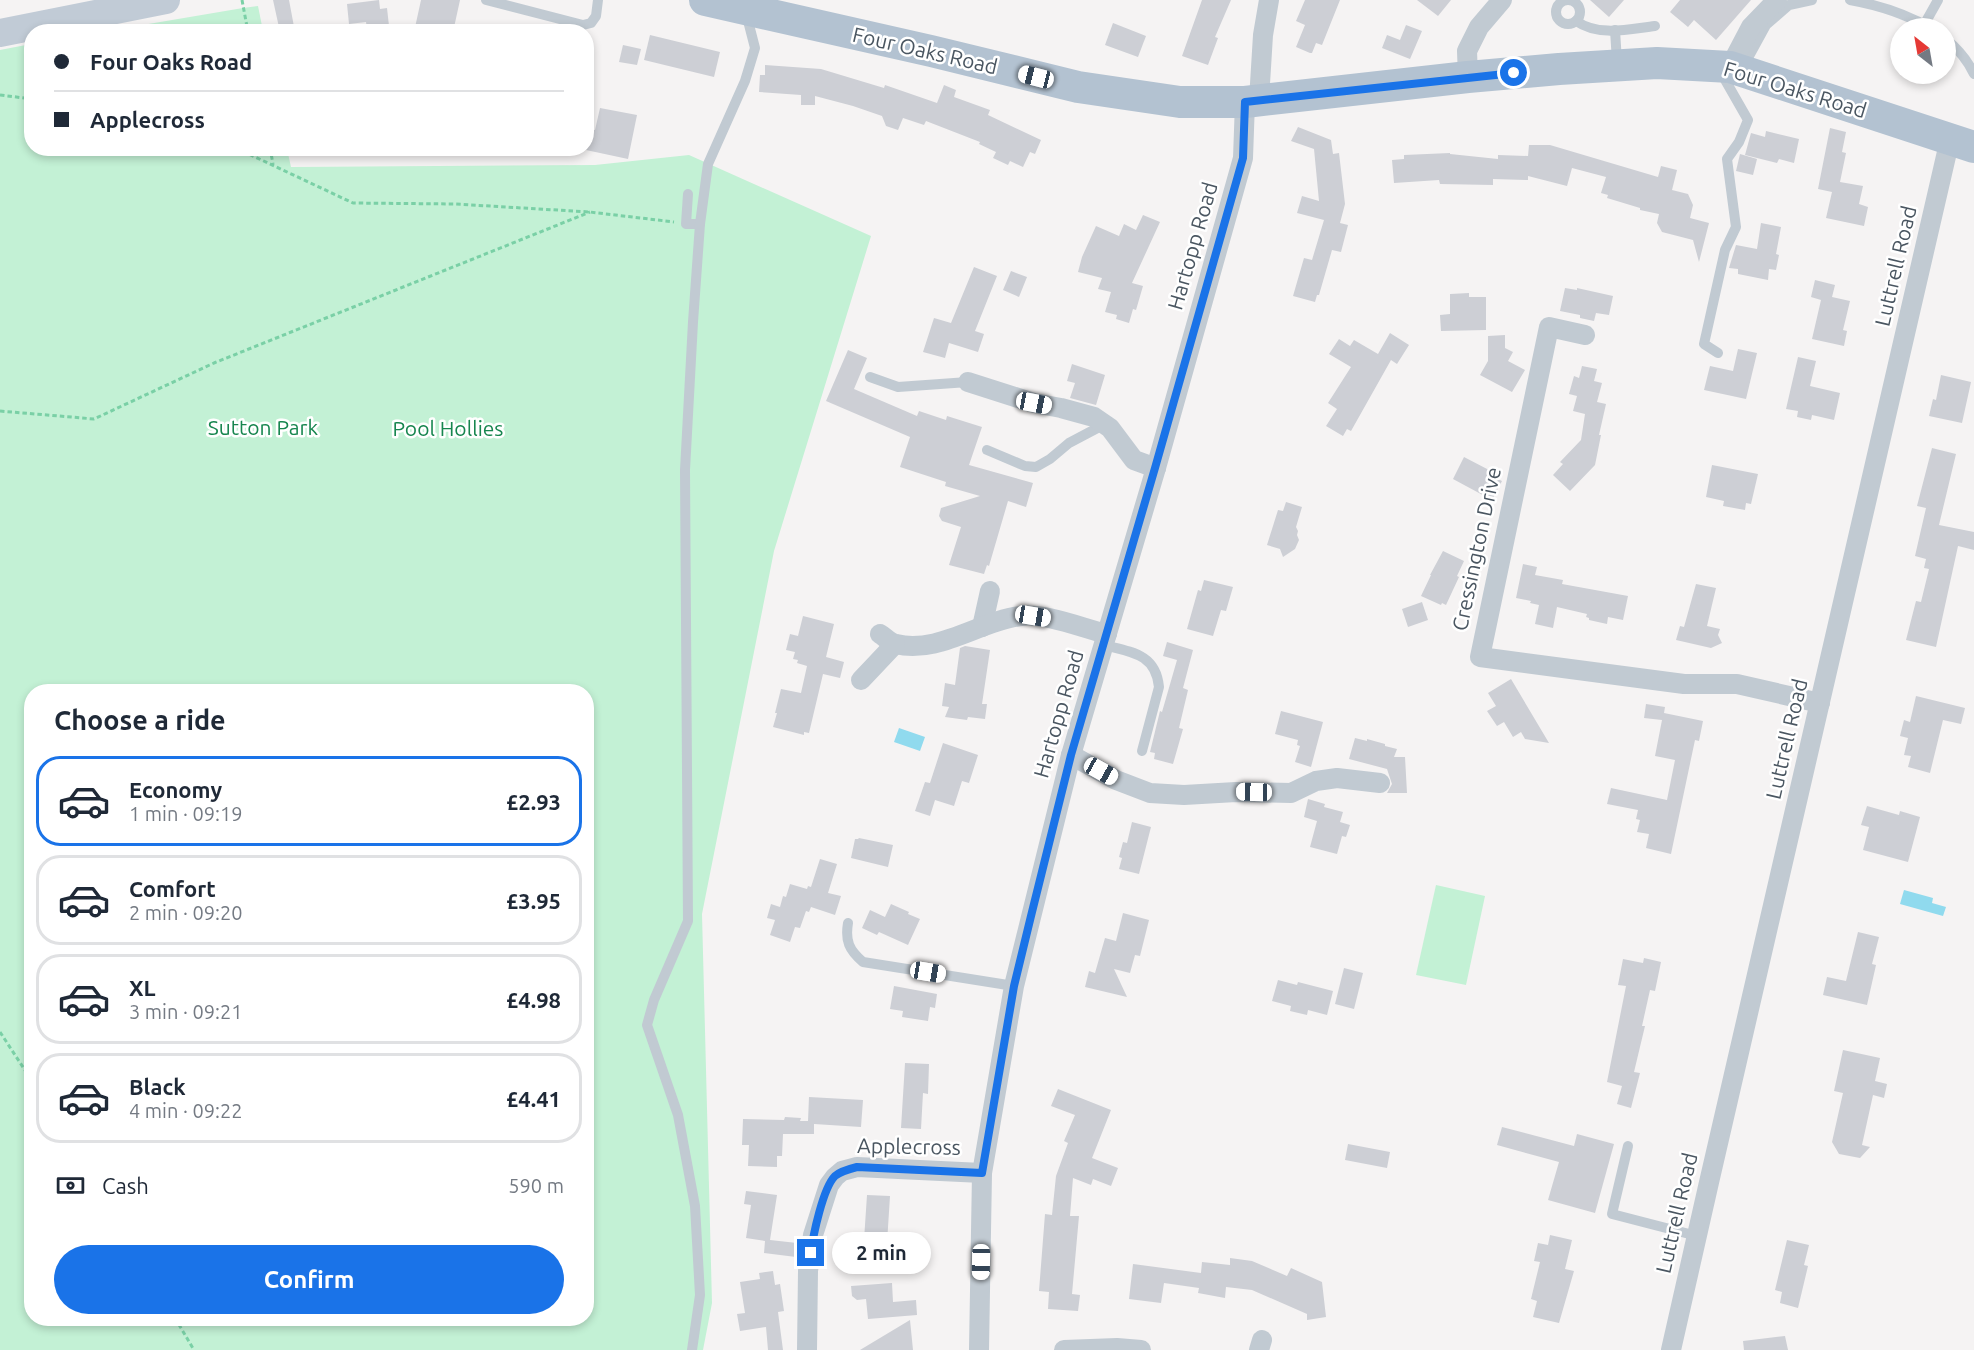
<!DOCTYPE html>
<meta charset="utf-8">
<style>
body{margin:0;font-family:Ubuntu,sans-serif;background:#f2f2f3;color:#1f2937;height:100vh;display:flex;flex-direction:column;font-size:22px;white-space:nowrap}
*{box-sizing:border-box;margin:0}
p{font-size:20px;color:#747a83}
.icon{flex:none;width:33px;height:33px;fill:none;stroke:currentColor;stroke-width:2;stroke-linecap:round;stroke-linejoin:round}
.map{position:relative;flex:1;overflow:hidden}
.drawer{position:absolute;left:24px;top:684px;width:570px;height:642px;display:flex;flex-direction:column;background:#fff;border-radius:24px;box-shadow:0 3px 9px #0003}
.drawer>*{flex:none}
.guide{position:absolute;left:24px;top:24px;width:570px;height:132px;border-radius:24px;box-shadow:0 3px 9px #0003;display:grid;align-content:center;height:132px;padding:0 30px;background:#fff}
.needle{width:39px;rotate:329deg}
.fabs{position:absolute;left:1890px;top:18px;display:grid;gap:12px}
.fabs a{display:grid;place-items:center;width:66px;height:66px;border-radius:50%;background:#fff;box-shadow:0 3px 9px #0003;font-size:30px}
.end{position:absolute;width:27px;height:27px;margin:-14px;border:8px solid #1a73e8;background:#fff;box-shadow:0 0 0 3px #fff}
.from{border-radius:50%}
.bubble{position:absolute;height:42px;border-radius:21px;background:#fff;box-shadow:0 3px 9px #0003;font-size:20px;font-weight:700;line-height:42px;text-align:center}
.car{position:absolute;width:18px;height:36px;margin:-18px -9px;border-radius:8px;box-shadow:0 0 4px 2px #0007;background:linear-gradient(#fff 24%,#345 0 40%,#fff 0 76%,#345 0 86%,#fff 0)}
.guide b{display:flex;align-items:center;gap:21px;height:57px;font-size:22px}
.guide b+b{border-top:2px solid #e0e1e3}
.guide i{width:15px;height:15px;background:#1f2937}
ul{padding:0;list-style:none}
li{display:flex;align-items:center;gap:18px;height:90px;margin:0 12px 9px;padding:0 18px;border:3px solid #e0e1e3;border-radius:24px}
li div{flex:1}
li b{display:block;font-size:22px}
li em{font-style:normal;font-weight:700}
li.on{border-color:#1a73e8}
li>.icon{width:54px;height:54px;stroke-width:1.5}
h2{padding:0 30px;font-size:27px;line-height:72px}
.pay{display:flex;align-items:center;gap:15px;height:66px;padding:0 30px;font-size:22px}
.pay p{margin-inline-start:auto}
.action{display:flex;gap:12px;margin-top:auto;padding:12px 30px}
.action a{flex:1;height:69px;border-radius:36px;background:#1a73e8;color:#fff;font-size:24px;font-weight:700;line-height:69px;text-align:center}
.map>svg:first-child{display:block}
</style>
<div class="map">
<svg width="1974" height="1350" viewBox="0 0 1974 1350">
<rect width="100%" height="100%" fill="#f5f3f3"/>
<g fill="#c3f1d5" fill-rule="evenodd">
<path d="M258,6L263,31H107L243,8Z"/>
<path d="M31,44L32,148L287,149L291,167L595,165L689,155L871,236L774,551L702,914L712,1303L703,1350H0V50ZM32,692H586V1318H32Z"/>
<path d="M1436,885L1485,896L1466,985L1416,975Z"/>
</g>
<g fill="#90daee">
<path d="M899,728L925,737L920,751L894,742Z"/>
<path d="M1904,890L1933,898L1932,903L1946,907L1943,916L1900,904Z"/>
</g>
<g fill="#cdcfd5">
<path d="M273,0H289L295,32H280Z"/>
<path d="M379,0L380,9L387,8L389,26L367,29L366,22L349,24L347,4Z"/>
<path d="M421,0H460L453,32H414Z"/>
<path d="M1202,0H1231L1215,37L1218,38L1208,65L1182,56Z"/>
<path d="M1305,0H1340L1322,45L1316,43L1312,53H1310L1296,47L1305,25L1296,21Z"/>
<path d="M1417,0H1451L1438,16Z"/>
<path d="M1590,0H1624L1609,17Z"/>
<path d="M1680,0H1751L1716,40L1694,20L1688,27L1670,12Z"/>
<path d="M1113,23L1146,36L1138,57L1105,45Z"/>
<path d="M1406,25L1422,31L1410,59L1382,48L1387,35L1400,40Z"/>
<path d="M650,35L720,52L714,77L644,60Z"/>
<path d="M623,45L641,49L637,65L619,62Z"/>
<path d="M765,65L821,69L884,88L885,85L937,103L944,85L956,90L954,97L990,110L988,115L1041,140L1035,154L1030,152L1023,167L1010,161L1008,165L993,158L996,152L979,144L980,142L926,121L924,125L903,118L898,130L886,126L882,116L853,106L815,96V105H801V95L759,92L760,75H765Z"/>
<path d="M600,108L637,115L628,159L586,150V128L595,130Z"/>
<path d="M1298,127L1331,140L1333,154L1339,153L1345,204L1340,223L1348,225L1341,252L1332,250L1319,295H1317L1315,302L1293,296L1304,258L1312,260L1324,220L1297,213L1302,196L1319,201L1314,149L1291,141Z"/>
<path d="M1830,128L1846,132L1842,152L1846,153L1840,182L1863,186L1859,204L1868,207L1864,226L1826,218L1832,192L1818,189Z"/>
<path d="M1766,131L1799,139L1794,163L1779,159L1777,163L1745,155L1751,133L1765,137Z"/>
<path d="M1529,145H1550L1658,177L1661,166L1677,170L1672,190L1688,194L1693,205L1690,218L1709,223L1699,262L1693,240L1662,232L1657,223L1659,214L1640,210V208L1607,198L1608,195L1601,193L1606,177L1572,168L1567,186L1528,176V180L1493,179V185L1440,184L1439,180L1394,183L1392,160L1404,159V155L1450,153V154L1498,159V155L1528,156Z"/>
<path d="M1740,154L1757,159L1753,175L1736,171Z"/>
<path d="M1143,215L1160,222L1132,283L1143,286L1136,310L1133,309L1129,323L1116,319L1117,315L1105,312L1111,292L1098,289L1102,278L1078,272L1082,257L1096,226L1119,236L1124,224L1136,230Z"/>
<path d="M1761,223L1781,227L1776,254L1779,255L1776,270L1769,269L1768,280L1738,274V269L1729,268L1736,245L1757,249Z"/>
<path d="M974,267L997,276L975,331L984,334L978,352L949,343L945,358L923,352L934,318L951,323Z"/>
<path d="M1011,271L1027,277L1019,297L1003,290Z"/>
<path d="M1815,280L1835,285L1832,297L1850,301L1843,330L1847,331L1844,346L1812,339L1821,300L1811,297Z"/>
<path d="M1565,288L1577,290V288L1613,296L1609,315L1596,313L1594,321L1580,318V315L1560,311Z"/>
<path d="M1469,293V297H1486V330L1441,331L1440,315L1450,314V294Z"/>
<path d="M1390,333L1409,345L1397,364L1391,360L1351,431L1347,429L1343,436L1326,426L1337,409L1328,403L1351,367L1329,354L1339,339L1350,346L1354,340L1378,354Z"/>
<path d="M1505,335V348L1513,352L1508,361L1525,370L1512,392L1480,375L1488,361V336Z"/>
<path d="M1738,349L1757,353L1746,399L1704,390L1710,366L1733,371Z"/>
<path d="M848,350L867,358L854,389L917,416L919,411L946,420L947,416L982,427L969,465L1033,483L1026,507L1008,501L989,566L987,565L984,574L949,565L961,527L942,521L939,516L941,508L980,496L945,486L946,482L900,467L910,437L826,401Z"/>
<path d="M1798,357L1816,361L1810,386L1840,393L1834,420L1812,415L1811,420L1797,417L1798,411L1786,409Z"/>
<path d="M1072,364L1105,375L1096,405L1070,398L1075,383L1067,381Z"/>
<path d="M1582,366L1597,369L1594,381L1602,383L1597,402L1606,404L1599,435H1601L1595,465L1570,491L1553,475L1563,464L1560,462L1581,440L1585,414L1573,411L1577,396L1569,394L1574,376L1579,378Z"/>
<path d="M1941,375L1971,382L1962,423L1929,416L1933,399L1936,400Z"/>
<path d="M1932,448L1956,454L1939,525L1974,532V550L1958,546L1936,647L1906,640L1916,601L1921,602L1929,569L1924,568L1926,559L1915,556L1926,508L1917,506Z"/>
<path d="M1464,457L1489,470L1487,474L1502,481L1492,500L1453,479Z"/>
<path d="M1712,465L1758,474L1751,504L1746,503L1745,510L1723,506L1724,501L1706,497Z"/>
<path d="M1286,502L1302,507L1296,527L1298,531L1297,535L1299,540L1295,549L1283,557L1280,549L1267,545L1278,510L1283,511Z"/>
<path d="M1443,551L1464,561L1457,576L1459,577L1446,605L1442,603L1441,605L1421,596L1431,575H1430Z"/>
<path d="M1523,564L1537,567L1535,575L1563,580L1562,584L1628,596L1623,620L1608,617L1607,624L1589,620V618L1586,617L1587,614L1557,607L1553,628L1535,624L1539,605L1530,603L1531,601L1516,598Z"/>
<path d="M1204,580L1233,587L1226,611L1221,610L1213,636L1187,629L1198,590L1201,591Z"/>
<path d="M1696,584L1716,588L1707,626L1720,629L1718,635L1722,643L1711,648L1676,640L1680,626L1684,627Z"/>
<path d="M1422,602L1428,620L1408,627L1402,609Z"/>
<path d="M803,616L834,624L826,657L844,662L840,678L823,674L809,733L804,732V735L773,727L777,713H775L781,689L801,693L807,666L797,663L798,660L793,659L795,652L786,650L790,634L798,636Z"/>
<path d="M1167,642L1193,650L1183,688L1188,690L1179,728L1183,729L1173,764L1154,759L1155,753L1150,752L1160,711L1162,712L1177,660L1163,656Z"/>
<path d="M965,646L990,650L982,704H987L985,719L968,717L967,720L945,717L949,707L942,706L945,683L955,685L960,648Z"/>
<path d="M1511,679L1549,743L1525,739L1521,732L1513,737L1504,722L1497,726L1487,711L1496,706L1488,693Z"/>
<path d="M1916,696L1965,708L1961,724L1943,720L1930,773L1908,767L1911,756L1904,755L1908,738L1900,736L1904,720L1910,722Z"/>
<path d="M1646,704L1665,707L1664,713L1703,721L1699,741L1695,740L1671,854L1646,848L1649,834L1637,832L1640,820L1636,819L1638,810L1607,804L1611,788L1667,800L1675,760L1655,756L1662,720L1644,718Z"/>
<path d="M1281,711L1323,722L1311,767L1295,762L1300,746L1297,745L1298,740L1275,734Z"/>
<path d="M1355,738L1367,741V739L1385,744V746L1397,749L1394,757H1405L1407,793H1387L1392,784L1387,769L1349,759Z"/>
<path d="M943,743L978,755L969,783L962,781L954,806L935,800L930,816L915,811L925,782L930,783Z"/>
<path d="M1308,799L1325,804L1324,807L1343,812L1340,822L1350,825L1346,837L1342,836L1337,854L1310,847L1317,821L1304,817Z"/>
<path d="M1867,806L1899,815L1900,811L1920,817L1908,862L1863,850L1869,827L1861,825Z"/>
<path d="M1132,822L1151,827L1139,874L1119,869L1122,858L1119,857L1123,842L1127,843Z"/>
<path d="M859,838L893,845L888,867L851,858L855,839H858Z"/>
<path d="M820,859L837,864L828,893L841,896L835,915L811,907L809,912L806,911L800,928L795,927L790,942L770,935L775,920L767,918L771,904L780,907L783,896L786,897L790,884L807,889L808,886L811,887Z"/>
<path d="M891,904L909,912L908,914L920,919L908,945L879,932L877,935L862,928L870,910L885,917Z"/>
<path d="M1123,913L1149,920L1140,956L1135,955L1130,973L1114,969L1127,997L1085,987L1089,971L1095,973L1105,938L1116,941Z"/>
<path d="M1858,932L1879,937L1872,964L1876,965L1867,1005L1823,995L1827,977L1846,981Z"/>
<path d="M1644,958L1661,962L1655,991L1650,990L1642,1026H1645L1634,1072L1640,1073L1631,1108L1617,1104L1622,1086L1607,1082L1626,986L1618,985L1623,959L1643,963Z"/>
<path d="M1344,968L1363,973L1354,1009L1335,1004Z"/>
<path d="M1278,980L1297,985L1298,982L1333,991L1327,1015L1308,1010L1307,1015L1290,1011L1291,1006L1272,1001Z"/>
<path d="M894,986L937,994L935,1008L930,1007L928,1021L902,1017L903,1011L890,1009Z"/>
<path d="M1843,1050L1880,1058L1875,1081L1887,1084L1884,1098L1873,1095L1862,1145L1870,1147L1860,1158L1839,1154L1832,1142L1843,1093L1834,1091Z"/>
<path d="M905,1063L929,1064L928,1094L923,1093L921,1129L901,1128Z"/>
<path d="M1058,1089L1111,1110L1092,1158L1118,1168L1111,1186L1093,1179L1091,1185L1073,1178L1070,1216H1079L1072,1294L1080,1295L1078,1311L1048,1309L1049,1292L1039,1291L1045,1214L1052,1215L1056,1176L1068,1143L1064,1141L1075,1115L1051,1106Z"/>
<path d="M809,1097L863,1100L861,1127L814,1124V1134H783L782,1156H777V1167L748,1166L749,1145H742L743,1119L784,1120L785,1117L801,1118L800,1121H808Z"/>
<path d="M1502,1127L1574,1146L1577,1134L1614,1144L1595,1213L1548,1200L1559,1162L1497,1145Z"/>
<path d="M1348,1144L1390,1152L1387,1168L1345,1160Z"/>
<path d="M746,1191L777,1195L770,1240L797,1243L796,1257L764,1253L765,1241L746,1238L751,1205L744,1204Z"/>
<path d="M867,1195L890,1196L887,1243L879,1245V1256L863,1255Z"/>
<path d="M1550,1235L1572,1240L1565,1269L1574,1271L1559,1323L1533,1317L1537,1301L1531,1299L1540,1262L1534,1261L1538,1243L1548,1245Z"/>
<path d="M1787,1240L1809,1245L1804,1265L1808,1266L1798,1308L1780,1303L1782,1292L1775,1290Z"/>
<path d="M1230,1258L1252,1261L1287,1276L1291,1268L1322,1282L1326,1317L1307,1320V1314L1252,1290L1226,1287L1225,1298L1198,1293L1199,1288L1164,1283L1161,1303L1129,1299L1133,1264L1201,1273L1202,1262L1230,1265Z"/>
<path d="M773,1271L775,1285L780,1284L784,1311L778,1312L783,1350H768L766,1327L740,1331L737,1314L745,1313L740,1282L760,1279L759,1273Z"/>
<path d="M892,1283L893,1302L916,1300L917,1315L868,1319L866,1299L857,1300L852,1296L851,1286Z"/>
<path d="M910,1320L913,1350H860Z"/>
<path d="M1785,1336L1788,1350H1744L1743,1341Z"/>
</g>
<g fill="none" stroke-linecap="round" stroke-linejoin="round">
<g stroke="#7ad0a6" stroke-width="3" stroke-dasharray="4.5 3" stroke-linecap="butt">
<path d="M242,0L248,32"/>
<path d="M0,95L32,99"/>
<path d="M236,148L353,203L455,204L590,212L674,222"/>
<path d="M270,148L273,164"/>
<path d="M0,411L94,419L214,363L590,212"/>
<path d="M0,1032L32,1081"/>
<path d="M175,1318L194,1350"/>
</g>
<g stroke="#c1cad2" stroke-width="10">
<path d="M486,0L583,25L591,23L596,16L598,0"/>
<path d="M1850,0C1878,5 1906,14 1930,28"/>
<circle cx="1568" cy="12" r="12"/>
<path d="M1576,21C1599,37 1629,29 1655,26"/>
<path d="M1924,25L1938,0"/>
<path d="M1615,30L1617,62"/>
<path d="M1946,39C1958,49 1967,59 1974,74"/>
<path d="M1743,67L1766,25L1789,5L1812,0"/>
<path d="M688,194L686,224H700"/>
<path d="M1718,353L1704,344L1725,250L1736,227L1727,159L1739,142L1748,120L1720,71"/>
<path d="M870,377L898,387L968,382"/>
<path d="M987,450L1025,466L1036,467L1050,459L1069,443L1105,424"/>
<path d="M1104,645C1132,652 1156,654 1159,687L1142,751"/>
<path d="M848,923C845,941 849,950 863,962L1014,986"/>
<path d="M1628,1146L1612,1214L1697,1236"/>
<path d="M692,1350L700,1295L695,1206L678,1115L647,1025L654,1000L688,921L685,470L693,322L700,224L708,164L745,81L755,48L746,13"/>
</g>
<g stroke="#c1cad2" stroke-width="20">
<path d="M1730,67L1751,27L1777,0"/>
<path d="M1468,77L1467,51L1479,27L1502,0"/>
<path d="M1259,100L1263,35L1269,0"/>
<path d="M1585,335L1549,327L1480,657L1684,684H1737L1820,703"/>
<path d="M968,382L1034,403L1061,408L1094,417L1110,428L1134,460L1156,468"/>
<path d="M982,627L990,591"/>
<path d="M880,634C885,637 890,643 896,644C937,655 982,620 1021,616C1046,613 1082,628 1107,634"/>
<path d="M861,680L895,644"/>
<path d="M1071,755L1116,780L1150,793L1184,795L1236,792L1291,793L1316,781L1337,778L1380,783"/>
<path d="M807,1350L808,1271L813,1235L829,1185L835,1177L842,1171L857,1167L982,1173"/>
<path d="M979,1350L982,1173L1014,986L1071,755L1156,468L1243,158L1245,102"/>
<path d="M1064,1350L1117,1348L1141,1350"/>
<path d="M1259,1350L1262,1340"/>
<path d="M1671,1350C1762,946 1857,543 1950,139"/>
</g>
<path stroke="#c1cbd6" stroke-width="28" d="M0,33L166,0"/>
<path stroke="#b3c2d1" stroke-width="32" d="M705,0L931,51L1078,87L1180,102H1245L1468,77L1559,69L1657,63L1730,67L1974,147"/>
</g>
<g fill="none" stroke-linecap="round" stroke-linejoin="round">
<path stroke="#1a73e8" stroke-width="8" d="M811,1253C813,1235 823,1188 835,1176C841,1171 849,1169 857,1167L982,1173L1014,986L1031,916L1071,755L1155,468L1243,158L1245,102L1514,73"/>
</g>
<g text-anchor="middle" stroke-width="5" stroke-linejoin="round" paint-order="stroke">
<g font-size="21" fill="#4a5661" stroke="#fff">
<text transform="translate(925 51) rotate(13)" y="7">Four Oaks Road</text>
<text transform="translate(1795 90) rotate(17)" y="7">Four Oaks Road</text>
<text transform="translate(1193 246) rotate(-74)" y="7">Hartopp Road</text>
<text transform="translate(1896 266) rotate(-77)" y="7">Luttrell Road</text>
<text transform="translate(1477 549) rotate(-78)" y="7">Cressington Drive</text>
<text transform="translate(1059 714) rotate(-74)" y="7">Hartopp Road</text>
<text transform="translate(1787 739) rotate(-77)" y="7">Luttrell Road</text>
<text transform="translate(909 1147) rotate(1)" y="7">Applecross</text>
<text transform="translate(1677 1213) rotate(-77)" y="7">Luttrell Road</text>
</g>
<g font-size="21" fill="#17864f" stroke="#fff">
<text x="263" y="435">Sutton Park</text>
<text x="448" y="436">Pool Hollies</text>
</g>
</g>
</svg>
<div class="fabs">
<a><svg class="needle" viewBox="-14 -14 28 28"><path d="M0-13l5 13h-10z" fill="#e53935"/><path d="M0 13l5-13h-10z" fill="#747a83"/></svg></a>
</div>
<i class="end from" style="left:1514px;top:73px"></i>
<i class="end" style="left:811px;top:1253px"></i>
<div class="bubble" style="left:832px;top:1232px;width:99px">2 min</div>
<i class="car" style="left:1036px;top:77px;rotate:284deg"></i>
<i class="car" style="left:1034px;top:403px;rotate:101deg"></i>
<i class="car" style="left:1033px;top:616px;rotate:100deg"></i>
<i class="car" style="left:1101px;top:771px;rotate:119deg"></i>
<i class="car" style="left:1254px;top:792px;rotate:271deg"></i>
<i class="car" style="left:928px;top:972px;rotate:99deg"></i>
<i class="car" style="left:981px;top:1262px;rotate:181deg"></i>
<div class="guide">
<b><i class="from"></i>Four Oaks Road</b>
<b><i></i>Applecross</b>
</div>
<section class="drawer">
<h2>Choose a ride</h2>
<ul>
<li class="on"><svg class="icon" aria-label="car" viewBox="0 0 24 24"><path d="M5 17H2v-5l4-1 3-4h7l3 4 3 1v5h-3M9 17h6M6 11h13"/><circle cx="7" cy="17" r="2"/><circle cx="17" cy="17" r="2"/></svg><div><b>Economy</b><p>1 min · 09:19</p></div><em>£2.93</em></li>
<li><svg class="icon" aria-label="car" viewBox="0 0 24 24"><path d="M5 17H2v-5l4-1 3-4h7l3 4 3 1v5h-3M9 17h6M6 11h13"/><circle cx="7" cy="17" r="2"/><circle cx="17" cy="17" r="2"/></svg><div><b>Comfort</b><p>2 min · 09:20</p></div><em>£3.95</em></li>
<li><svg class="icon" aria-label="car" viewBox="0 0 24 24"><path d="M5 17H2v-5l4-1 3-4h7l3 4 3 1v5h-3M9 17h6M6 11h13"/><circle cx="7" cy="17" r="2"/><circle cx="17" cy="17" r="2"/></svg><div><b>XL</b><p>3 min · 09:21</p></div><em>£4.98</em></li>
<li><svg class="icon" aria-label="car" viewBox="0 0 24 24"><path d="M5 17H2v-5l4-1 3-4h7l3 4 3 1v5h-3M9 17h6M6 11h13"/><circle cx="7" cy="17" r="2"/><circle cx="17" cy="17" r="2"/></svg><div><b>Black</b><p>4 min · 09:22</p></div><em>£4.41</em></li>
</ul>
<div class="pay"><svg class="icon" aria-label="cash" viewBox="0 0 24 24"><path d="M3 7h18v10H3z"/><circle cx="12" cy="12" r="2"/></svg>Cash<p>590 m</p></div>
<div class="action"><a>Confirm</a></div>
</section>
</div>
